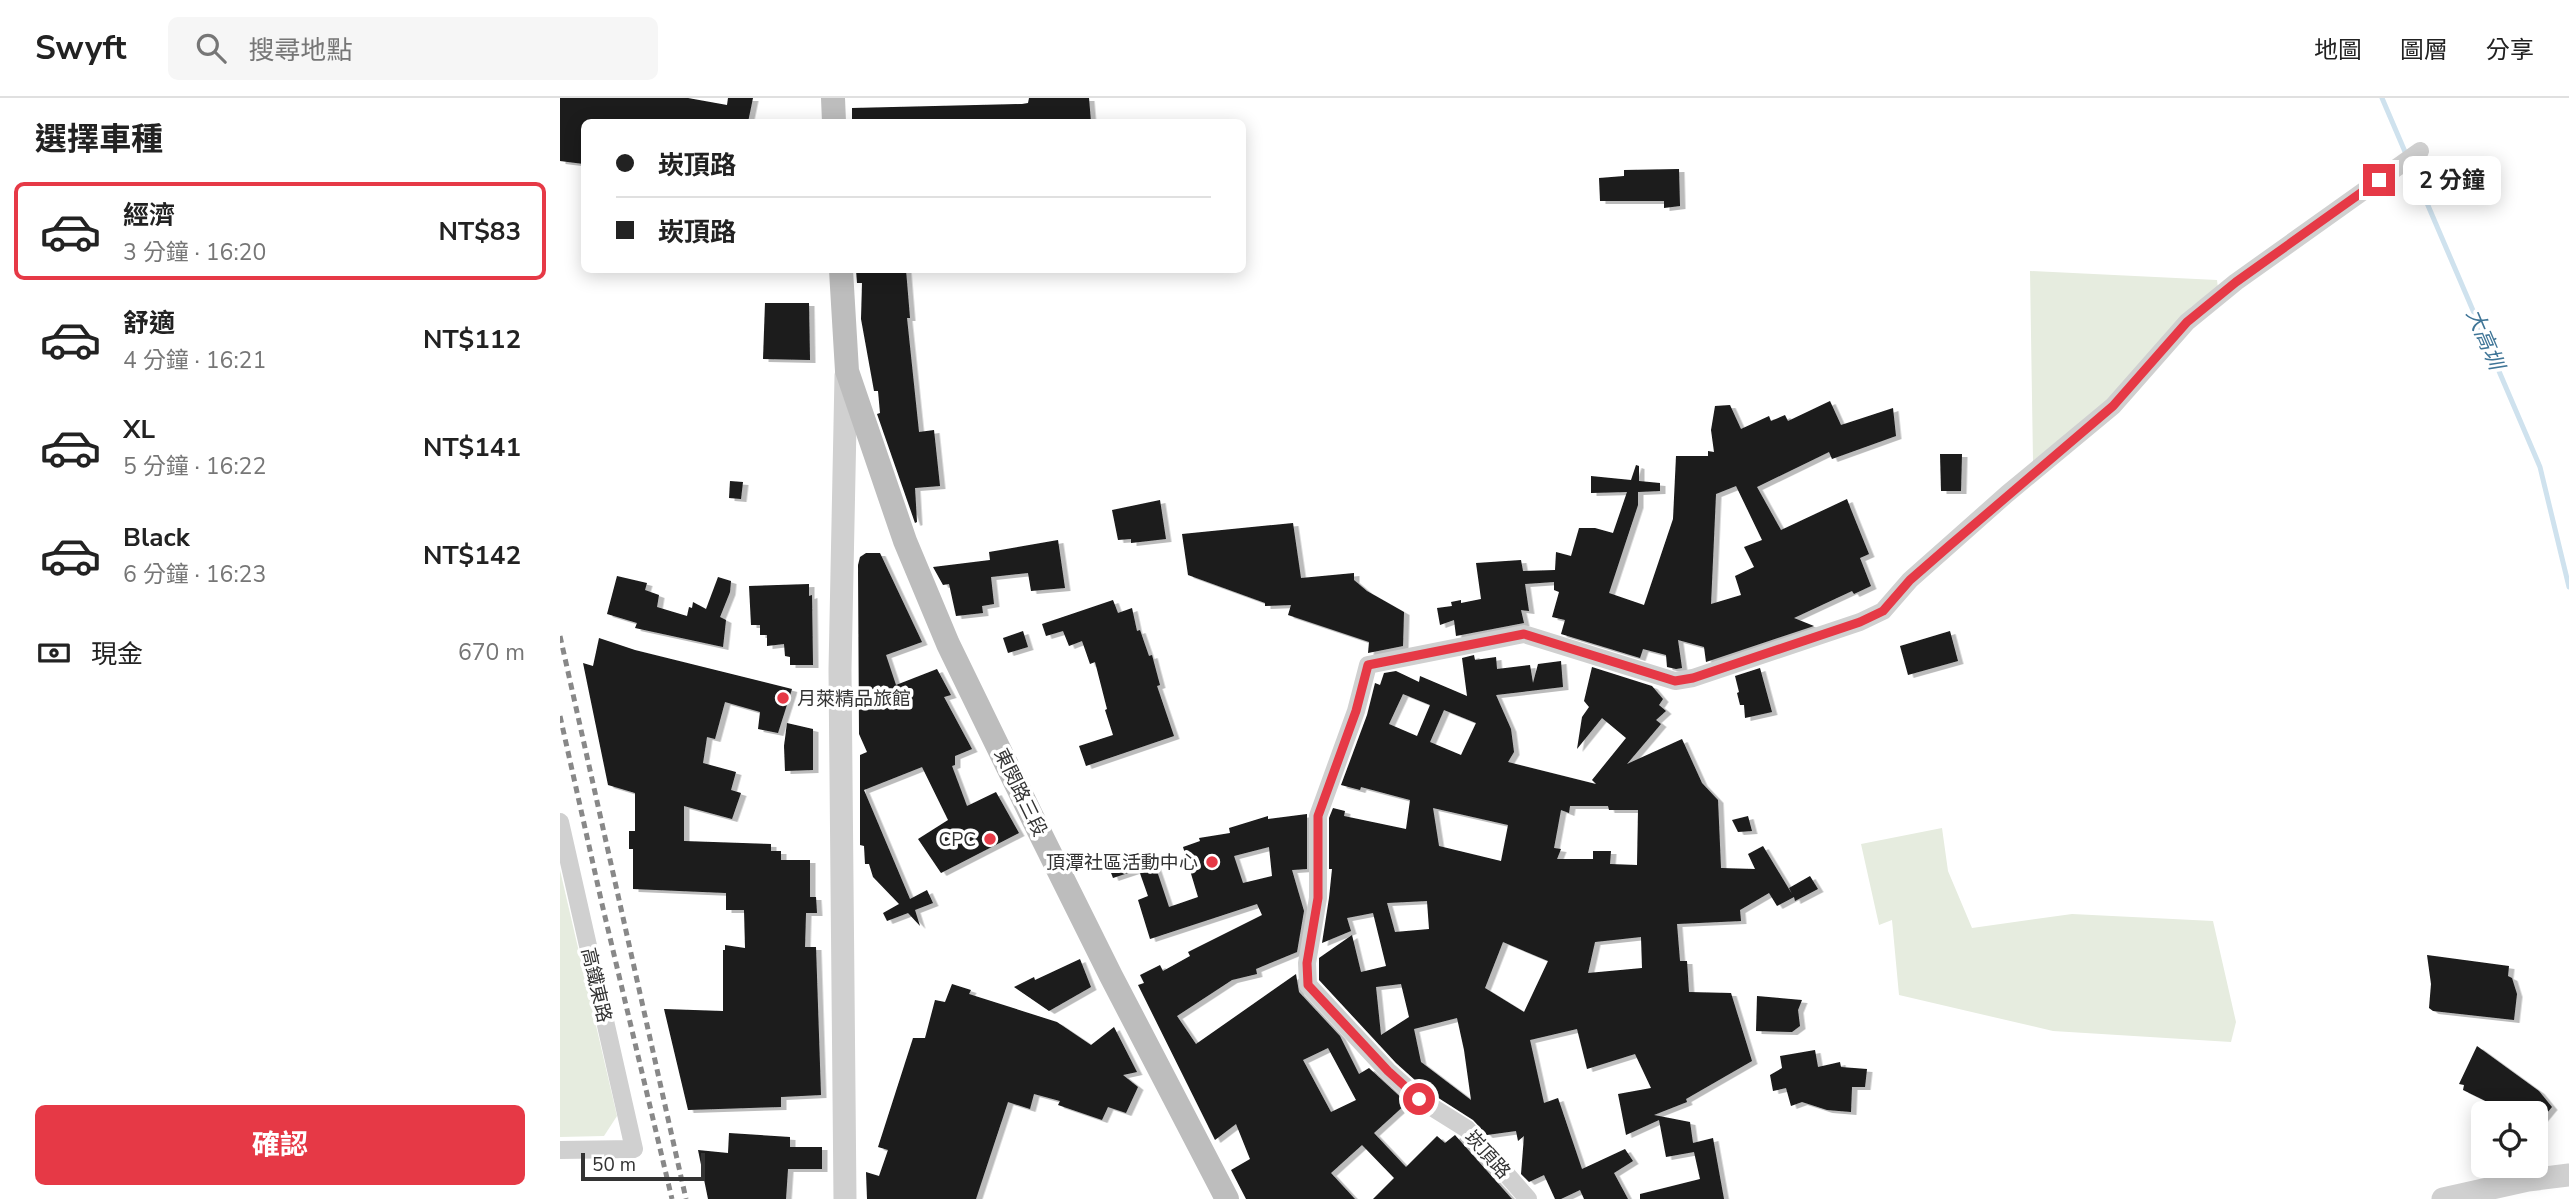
<!DOCTYPE html>
<html lang="zh-TW">
<meta charset="utf-8">
<style>
body{margin:0;font-family:"Nunito Sans","Noto Sans TC",sans-serif;background:#f6f6f6;color:#222;height:100vh;display:flex;flex-direction:column;font-size:26px;white-space:nowrap}
*{box-sizing:border-box;margin:0}
p{font-size:23px;color:#767676}
.icon{flex:none;width:38px;height:38px;fill:none;stroke:currentColor;stroke-width:2;stroke-linecap:round;stroke-linejoin:round}
.map{position:relative;flex:1;overflow:hidden}
.side{display:flex;flex-direction:column;background:#fff;width:560px}
.side>*{flex:none}
.hud{position:absolute;left:21px;top:21px;width:665px;height:154px;border-radius:10px;box-shadow:0 4px 18px #0003;display:grid;align-content:center;height:154px;padding:0 35px;background:#fff}
.controls{position:absolute;left:1911px;top:1003px;display:grid;gap:14px}
.controls a{display:grid;place-items:center;width:77px;height:77px;border-radius:10px;background:#fff;box-shadow:0 4px 18px #0003;font-size:35px}
.scale{position:absolute;left:21px;bottom:18px;width:124px;box-sizing:border-box;padding-left:7px;border:4px solid #333;border-top:0;font-size:19px;line-height:24px;white-space:nowrap;color:#333;-webkit-text-stroke:5px #fff;paint-order:stroke}
.end{position:absolute;width:32px;height:32px;margin:-16px;border:9px solid #e63946;background:#fff;box-shadow:0 0 0 4px #fff}
.from{border-radius:50%}
.bubble{position:absolute;height:49px;border-radius:10px;background:#fff;box-shadow:0 4px 18px #0003;font-size:23px;font-weight:700;line-height:49px;text-align:center}
.hud b{display:flex;align-items:center;gap:24px;height:66px;font-size:26px}
.hud b+b{border-top:2px solid #e0e0e0}
.hud i{width:18px;height:18px;background:#222}
ul{padding:0;list-style:none}
li{display:flex;align-items:center;gap:21px;height:98px;margin:0 14px 10px;padding:0 21px;border:4px solid transparent;border-radius:10px}
li div{flex:1}
li b{display:block;font-size:26px}
li em{font-style:normal;font-weight:700}
li.on{border-color:#e63946}
li>.icon{width:63px;height:63px;stroke-width:1.5}
h2{padding:0 35px;font-size:32px;line-height:84px}
.pay{display:flex;align-items:center;gap:18px;height:77px;padding:0 35px;font-size:26px}
.pay p{margin-inline-start:auto}
.action{display:flex;gap:14px;margin-top:auto;padding:14px 35px}
.action a{flex:1;height:80px;border-radius:10px;background:#e63946;color:#fff;font-size:28px;font-weight:700;line-height:80px;text-align:center}
header{display:flex;align-items:center;gap:42px;box-sizing:border-box;height:98px;padding:0 35px;background:#fff;border-bottom:2px solid #e0e0e0}
header strong{font-size:33px}
nav{display:flex;gap:38px;margin-inline-start:auto;font-size:24px}
.search{width:490px;height:63px;background:#f6f6f6;display:flex;align-items:center;gap:18px;box-sizing:border-box;padding:0 24px;border-radius:10px;color:#767676;font-size:26px}
main{display:flex;flex:1;min-height:0}
.map>svg:first-child{display:block}
</style>
<header>
<strong>Swyft</strong>
<div class="search"><svg class="icon" aria-label="search" viewBox="0 0 24 24"><circle cx="10" cy="10" r="6"/><path d="M15 15l6 6"/></svg>搜尋地點</div>
<nav><a>地圖</a><a>圖層</a><a>分享</a></nav>
</header>
<main>
<section class="side">
<h2>選擇車種</h2>
<ul>
<li class="on"><svg class="icon" aria-label="car" viewBox="0 0 24 24"><path d="M5 17H2v-5l4-1 3-4h7l3 4 3 1v5h-3M9 17h6M6 11h13"/><circle cx="7" cy="17" r="2"/><circle cx="17" cy="17" r="2"/></svg><div><b>經濟</b><p>3 分鐘 · 16:20</p></div><em>NT$83</em></li>
<li><svg class="icon" aria-label="car" viewBox="0 0 24 24"><path d="M5 17H2v-5l4-1 3-4h7l3 4 3 1v5h-3M9 17h6M6 11h13"/><circle cx="7" cy="17" r="2"/><circle cx="17" cy="17" r="2"/></svg><div><b>舒適</b><p>4 分鐘 · 16:21</p></div><em>NT$112</em></li>
<li><svg class="icon" aria-label="car" viewBox="0 0 24 24"><path d="M5 17H2v-5l4-1 3-4h7l3 4 3 1v5h-3M9 17h6M6 11h13"/><circle cx="7" cy="17" r="2"/><circle cx="17" cy="17" r="2"/></svg><div><b>XL</b><p>5 分鐘 · 16:22</p></div><em>NT$141</em></li>
<li><svg class="icon" aria-label="car" viewBox="0 0 24 24"><path d="M5 17H2v-5l4-1 3-4h7l3 4 3 1v5h-3M9 17h6M6 11h13"/><circle cx="7" cy="17" r="2"/><circle cx="17" cy="17" r="2"/></svg><div><b>Black</b><p>6 分鐘 · 16:23</p></div><em>NT$142</em></li>
</ul>
<div class="pay"><svg class="icon" aria-label="cash" viewBox="0 0 24 24"><path d="M3 7h18v10H3z"/><circle cx="12" cy="12" r="2"/></svg>現金<p>670 m</p></div>
<div class="action"><a>確認</a></div>
</section>
<div class="map">
<svg width="2009" height="1101" viewBox="0 0 2009 1101">
<defs>
<filter id="shadow"><feDropShadow dx="5.5" dy="3" stdDeviation="0" flood-color="#0004"/></filter>
</defs>
<rect width="100%" height="100%" fill="#fff"/>
<g fill="#e6ecdf">
<path d="M1470,173L1657,182L1658,190L1631,209L1561,292L1473,363Z"/>
<path d="M1382,730L1388,773L1412,830L1512,816L1653,823L1676,924L1671,944L1493,933L1339,897L1332,822L1319,827L1301,746Z"/>
<path d="M0,772L57,1018L44,1038L0,1039Z"/>
</g>
<g fill="none" stroke-linecap="round" stroke-linejoin="round">
<path stroke="#cfe2ee" stroke-width="5" d="M1822,0L1980,369L2009,489"/>
</g>
<g fill="#1a1a1a" fill-rule="evenodd" filter="url(#shadow)">
<path d="M0,0H128L167,7L168,0H193L188,24H24V66L0,63Z"/>
<path d="M469,0H529L531,24H292V10L462,6L468,5Z"/>
<path d="M1119,71L1120,108L1104,110V103H1040L1039,80L1064,78V72Z"/>
<path d="M296,172H346L350,220H347L359,334L374,332L380,388L355,390L357,424L355,425L317,316L320,315L318,293H314L301,221L302,185H297Z"/>
<path d="M205,205H249L250,262L203,261Z"/>
<path d="M1270,303L1281,327L1333,310L1336,338L1272,361L1269,354L1197,389L1221,432L1287,401L1292,414L1309,456L1300,460L1311,488L1294,496L1292,493L1234,520L1254,528L1146,564L1144,549L1118,542L1122,570L1116,571L1107,569L1106,557L1083,551L1080,560L1001,536L1005,522L992,519L999,494L994,492V484L965,486L969,513L961,512L964,525L896,538L894,522L880,527L877,510L892,508L891,504L901,502V505L921,501L916,465L961,462L963,473L995,472L996,454L1011,458L1019,430H1035L1053,435L1067,394L1031,395V378L1071,382L1076,367L1079,368V383L1100,385V393L1078,394V407L1049,495L1084,507L1113,421L1116,358H1148V353L1154,354L1151,332L1155,308L1170,307L1181,331L1209,318L1211,323L1225,317L1228,323ZM1176,388L1202,442L1184,449L1194,469L1175,478L1181,497L1151,506L1156,396Z"/>
<path d="M1380,356H1402L1401,393H1381Z"/>
<path d="M170,383L183,384L181,401L169,400Z"/>
<path d="M600,402L606,441L571,445V441L558,442L552,412Z"/>
<path d="M733,425L741,480L794,475V482L807,493L844,514L843,548L808,555L809,544L728,517L731,507L705,508V505L628,477L622,436Z"/>
<path d="M498,442L505,490L471,493L468,475L431,479L434,506L422,508L423,515L396,518L389,486L383,487L373,469L430,462L429,454Z"/>
<path d="M306,455H320L362,544L326,557L336,587L377,571L391,597L384,599L412,651L395,658V667L392,668L407,708L436,694L459,735L381,775L358,741L388,722L362,669L304,692L350,801L367,792L373,805L355,812L360,828L348,815L327,823L323,815L339,806L313,779L309,766H305L304,748L300,747V657L307,654L299,636L298,467L300,459Z"/>
<path d="M57,478L87,485L85,492L99,497L97,509L127,518L129,509L132,510L133,504L146,511L158,479L171,483L170,494L160,519L166,522L163,549L75,530L77,525L47,516Z"/>
<path d="M249,486V498L252,497L253,567H230V559L225,558L224,546L207,548V537H200V527H191L189,488Z"/>
<path d="M553,502L558,515L572,510L577,533L580,532L589,558L592,557L600,587L597,588L614,638L526,668L519,648L553,637L545,612L547,611L535,564L530,566L522,543L509,548L503,533L486,538L482,526Z"/>
<path d="M463,533L468,549L448,555L443,540Z"/>
<path d="M1390,533L1398,563L1348,577L1340,548Z"/>
<path d="M39,540L75,552L232,591L218,635L198,631L200,614L165,604L155,641L147,639L143,665L176,674L171,692L181,695L172,721L124,708V743L211,746V753H221V762H250V799H256L257,815H246L245,849H256L261,997L221,999V1009L128,1012L104,911L163,913V852H165V847L185,850L184,812H166V795L73,791V751H69V733H75V695L48,687L23,565L33,568Z"/>
<path d="M914,557L915,562L936,559L937,571L970,567L973,585L978,566L1001,563L1003,589L936,597L951,631L954,654L948,664L1036,686L1032,682L1066,640L1042,620L1017,651L1022,619L1029,609L1024,603L1032,569L1092,588L1103,601L1099,607L1106,613L1096,622L1101,626L1067,666L1122,641L1142,685L1158,702L1161,770L1195,771L1188,756L1203,748L1232,796L1229,790L1250,778L1258,791L1235,803L1234,799L1217,808L1209,795L1180,812L1181,823L1117,826L1120,863H1127L1129,894L1171,895L1192,963L1126,1001L1127,1004L1094,1017L1130,1024L1133,1045L1153,1040L1164,1101H1080V1096L1140,1081L1134,1054L1106,1059L1099,1022L1066,1037L1058,996L1091,990L1075,956L1027,971L1017,931L970,942L984,1005L998,1000L1022,1071L1065,1051L1073,1063L1054,1075L1068,1101H1024L1020,1092L1001,1101H995L984,1077L969,1084L961,1076L964,1038L958,1043L956,1033L927,1037L913,1022L866,992L836,965L759,882V860L792,837L801,874L826,868L813,815L787,820L791,833L762,845L769,800L772,771H769V720L773,710L785,713L784,718L846,731L850,702L801,689L800,692L781,687L807,617L815,585L820,587L824,575L836,573L859,584L860,578L907,598L902,560ZM843,596L870,607L857,638L829,626ZM884,612L916,625L901,657L870,644ZM1010,708H1048L1049,712H1078L1077,767L1050,766L1051,753H1033V761H997L1001,751L994,750L1001,712L1009,715ZM873,710L948,727L941,763L879,748ZM867,803L869,831L835,834L827,805ZM1081,839L1082,870L1028,875L1035,844ZM943,844L988,863L964,914L925,890ZM841,886L849,919L821,937L816,889ZM897,920L904,952L911,1002L861,964L854,931Z"/>
<path d="M1200,570L1212,614L1185,620L1184,607H1180L1177,595L1179,594L1175,578Z"/>
<path d="M227,625L253,631V672L225,673L224,648Z"/>
<path d="M747,716V771L732,772L744,813L737,854L696,871L697,876L672,882L617,918L636,946L736,876L739,894L780,938L799,976L809,970L847,1005L814,1035L846,1069L877,1038L885,1045L895,1037L952,1101H813L834,1080L802,1047L771,1075L795,1101H686L671,1072L690,1061L676,1026L655,1042L578,887L584,885L580,877L600,867L603,873L630,858L628,854L702,817L697,806L590,841L578,802L588,798L576,764L592,758L609,809L638,799L623,749L640,743L639,740L670,735L669,730L708,718V721ZM709,749L712,778L683,785L674,758ZM768,950L796,1002L771,1014L743,962Z"/>
<path d="M1188,718L1192,733L1178,734L1172,722Z"/>
<path d="M572,759L577,772L553,780L548,767Z"/>
<path d="M1867,857L1949,868L1948,878L1952,880L1957,896L1954,922L1873,913L1869,910L1871,886Z"/>
<path d="M520,861L531,889L489,913L454,889L474,879L475,882Z"/>
<path d="M392,886L411,892L409,896L497,924L531,947L554,929L577,974L563,977L578,989L566,1015L548,1009L542,1022L498,1007L500,1003L474,996L470,1011L448,1004L416,1101H307L306,1074L319,1078L328,1052L318,1049L353,940H365L375,902L385,904Z"/>
<path d="M1197,898L1242,902L1238,912L1240,928L1232,934L1196,933Z"/>
<path d="M1917,948L1979,993L1992,1009L1982,1021L1978,1015H1950L1903,992L1904,987L1899,986Z"/>
<path d="M1255,952L1258,969L1280,964L1281,969L1307,971L1305,989H1292L1291,1014L1267,1012L1242,1004L1231,1008L1226,990L1213,993L1210,977L1222,970L1220,958Z"/>
<path d="M169,1035L230,1039V1049H262V1071H228L226,1101H148L138,1052L168,1055Z"/>
</g>
<g fill="none" stroke-linecap="round" stroke-linejoin="round">
<g stroke="#d0d0d0" stroke-width="18">
<path d="M0,724L74,1051L0,1052"/>
<path d="M968,1101L907,1031L859,1001L828,973L748,887L747,865L758,800V718L796,613L808,567L964,536L1115,583L1133,580L1300,524L1323,513L1350,482L1447,396L1553,308L1627,224L1676,184L1860,53"/>
</g>
<g stroke="#d0d0d0" stroke-width="23">
<path d="M285,1101L280,572L286,278"/>
<path d="M1883,1101L1968,1082L2009,1077"/>
</g>
<g stroke="#bdbdbd" stroke-width="24">
<path d="M273,0L274,24"/>
<path d="M281,172L287,273L345,443L388,546L478,731L551,878L667,1101"/>
</g>
<g stroke="#888" stroke-width="5" stroke-dasharray="7 5" stroke-linecap="butt">
<path d="M0,538L126,1101"/>
<path d="M0,618L42,806L112,1101"/>
</g>
</g>
<g fill="none" stroke-linecap="round" stroke-linejoin="round">
<path stroke="#e63946" stroke-width="9" d="M859,1001L828,973L748,887L747,865L758,800V718L796,613L808,567L964,536L1115,583L1133,580L1300,524L1323,513L1350,482L1389,448L1553,308L1627,224L1676,184L1819,82"/>
</g>
<g fill="#e63946" stroke="#fff" stroke-width="2.5">
<circle cx="223" cy="600" r="7"/>
<circle cx="430" cy="741" r="7"/>
<circle cx="652" cy="764" r="7"/>
</g>
<g text-anchor="middle" stroke-width="7" stroke-linejoin="round" paint-order="stroke">
<g font-size="19" fill="#333" stroke="#fff" text-anchor="end">
<text x="237" y="607" text-anchor="start">月萊精品旅館</text>
<text x="416" y="748">CPC</text>
<text x="638" y="771">頂潭社區活動中心</text>
</g>
<g font-size="19" fill="#333" stroke="#fff">
<text transform="translate(461 694) rotate(64)" y="7">東閔路三段</text>
<text transform="translate(37 887) rotate(77)" y="7">高鐵東路</text>
<text transform="translate(928 1056) rotate(48)" y="7">崁頂路</text>
</g>
<g font-size="21" font-style="italic" fill="#3f7597" stroke="#fff">
<text transform="translate(1925 241) rotate(67)" y="7">大高圳</text>
</g>
</g>
</svg>
<div class="controls">
<a><svg class="icon" aria-label="locate" viewBox="0 0 24 24"><circle cx="12" cy="12" r="6"/><path d="M12 2v4M12 18v4M2 12h4M18 12h4"/></svg></a>
</div>
<div class="scale">50 m</div>
<i class="end from" style="left:859px;top:1001px"></i>
<i class="end" style="left:1819px;top:82px"></i>
<div class="bubble" style="left:1843px;top:58px;width:98px">2 分鐘</div>
<div class="hud">
<b><i class="from"></i>崁頂路</b>
<b><i></i>崁頂路</b>
</div>
</div>
</main>
